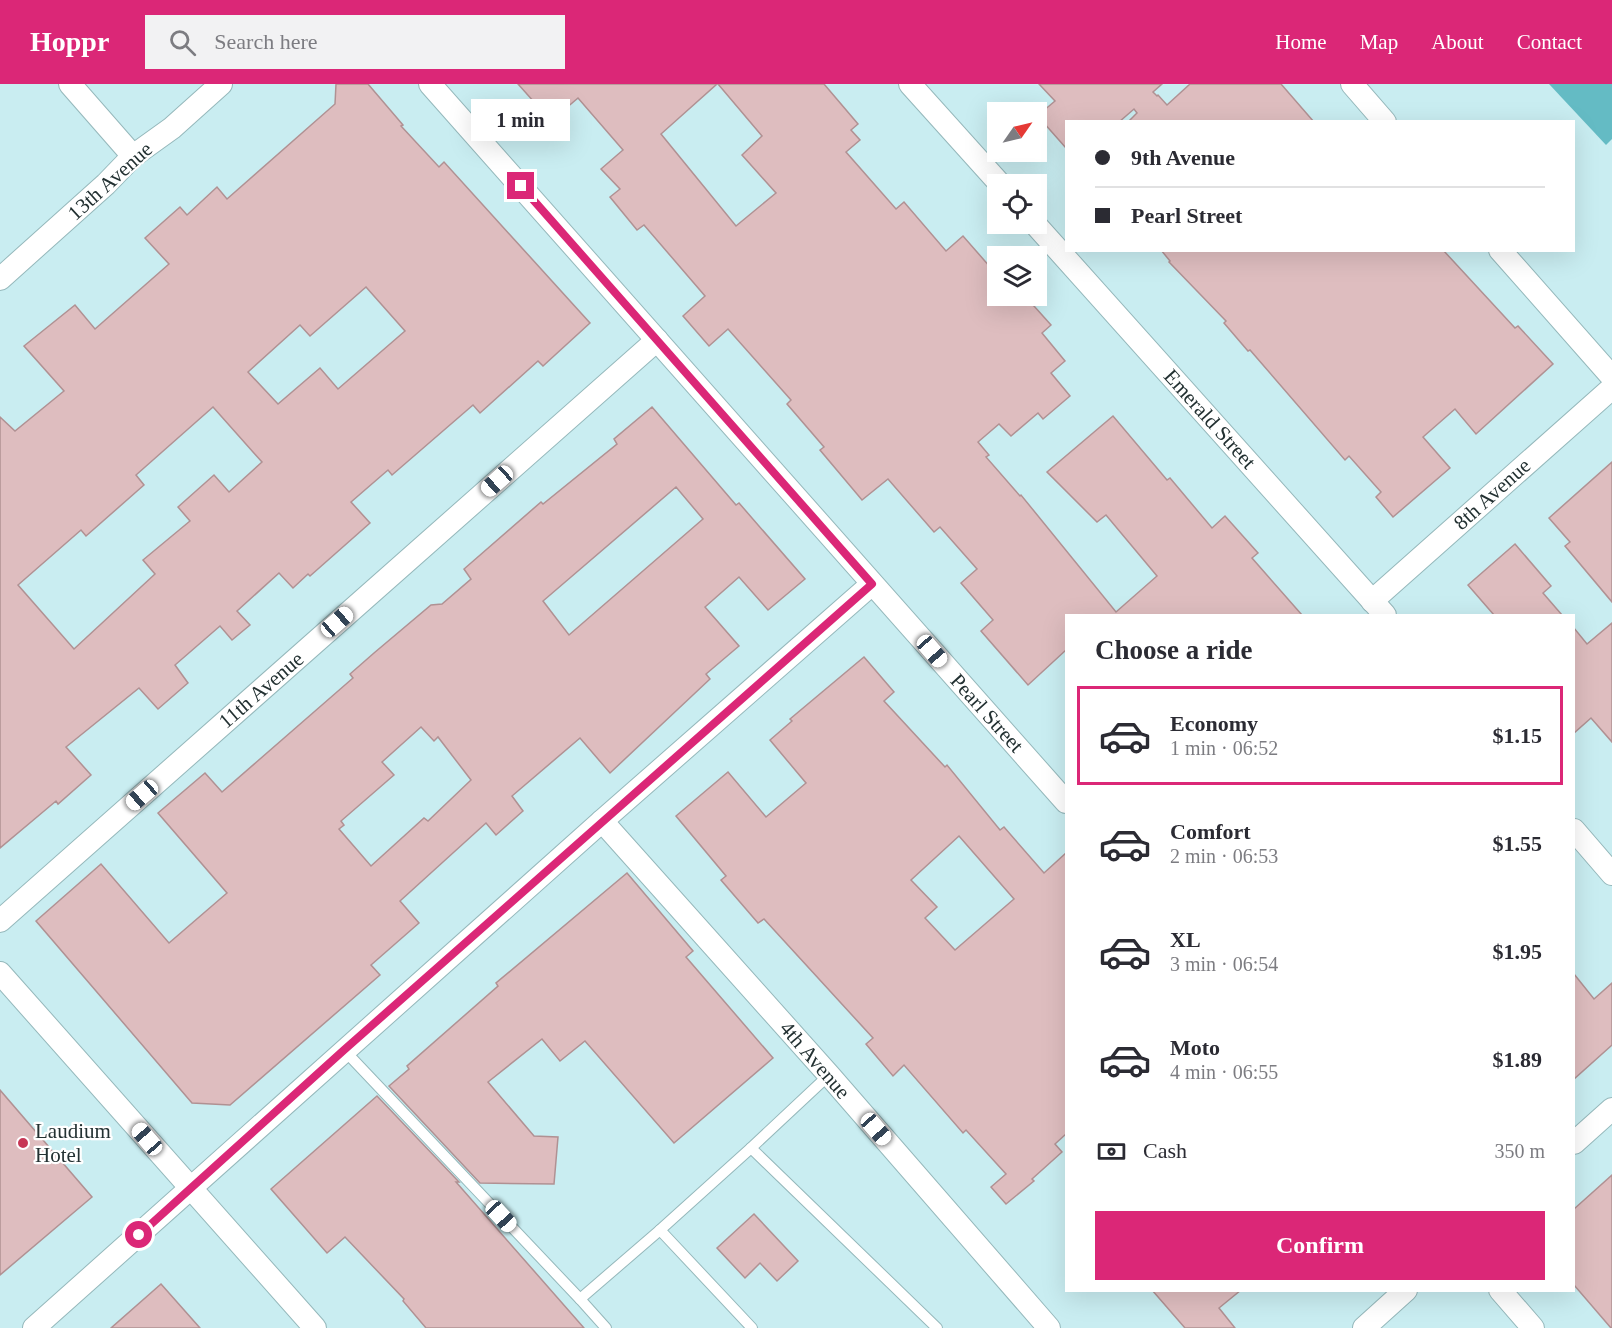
<!DOCTYPE html>
<meta charset="utf-8">
<style>
body{margin:0;font-family:"Times New Roman",serif;background:#f2f2f3;color:#2b2b33;height:100vh;display:flex;flex-direction:column;font-size:22px;white-space:nowrap}
*{box-sizing:border-box;margin:0}
p{font-size:20px;color:#7c7c81}
.icon{flex:none;width:33px;height:33px;fill:none;stroke:currentColor;stroke-width:2;stroke-linecap:round;stroke-linejoin:round}
.map{position:relative;flex:1;overflow:hidden}
.panel{position:absolute;left:1065px;top:530px;width:510px;height:678px;display:flex;flex-direction:column;background:#fff;border-radius:0px;box-shadow:0 6px 24px #0002}
.panel>*{flex:none}
.top-card{position:absolute;left:1065px;top:36px;width:510px;height:132px;border-radius:0px;box-shadow:0 6px 24px #0002;display:grid;align-content:center;height:132px;padding:0 30px;background:#fff}
.needle{width:39px;rotate:56deg}
.controls{position:absolute;left:987px;top:18px;display:grid;gap:12px}
.controls a{display:grid;place-items:center;width:60px;height:60px;border-radius:0px;background:#fff;box-shadow:0 6px 24px #0002;font-size:30px}
.end{position:absolute;width:27px;height:27px;margin:-14px;border:8px solid #db2777;background:#fff;box-shadow:0 0 0 3px #fff}
.from{border-radius:50%}
.bubble{position:absolute;height:42px;border-radius:0px;background:#fff;box-shadow:0 6px 24px #0002;font-size:20px;font-weight:800;line-height:42px;text-align:center}
.car{position:absolute;width:18px;height:36px;margin:-18px -9px;border-radius:8px;box-shadow:0 0 4px 2px #0007;background:linear-gradient(#fff 24%,#345 0 40%,#fff 0 76%,#345 0 86%,#fff 0)}
.top-card b{display:flex;align-items:center;gap:21px;height:57px;font-size:22px}
.top-card b+b{border-top:2px solid #e1e1e2}
.top-card i{width:15px;height:15px;background:#2b2b33}
ul{padding:0;list-style:none}
li{display:flex;align-items:center;gap:18px;height:99px;margin:0 12px 9px;padding:0 18px;border:3px solid transparent;border-radius:0px}
li div{flex:1}
li b{display:block;font-size:22px}
li em{font-style:normal;font-weight:800}
li.selected{border-color:#db2777}
li>.icon{width:54px;height:54px;stroke-width:1.5}
h2{padding:0 30px;font-size:27px;line-height:72px}
.pay{display:flex;align-items:center;gap:15px;height:66px;padding:0 30px;font-size:22px}
.pay p{margin-inline-start:auto}
.action{display:flex;gap:12px;margin-top:auto;padding:12px 30px}
.action a{flex:1;height:69px;border-radius:0px;background:#db2777;color:#fff;font-size:24px;font-weight:800;line-height:69px;text-align:center}
header{display:flex;align-items:center;gap:36px;box-sizing:border-box;height:84px;padding:0 30px;background:#db2777;color:#fff}
header strong{font-size:28px}
nav{display:flex;gap:33px;margin-inline-start:auto;font-size:21px}
.search{width:420px;height:54px;background:#f2f2f3;display:flex;align-items:center;gap:15px;box-sizing:border-box;padding:0 21px;border-radius:0px;color:#7c7c81;font-size:22px}
.map>svg:first-child{display:block}
</style>
<header>
<strong>Hoppr</strong>
<div class="search"><svg class="icon" aria-label="search" viewBox="0 0 24 24"><circle cx="10" cy="10" r="6"/><path d="M15 15l6 6"/></svg>Search here</div>
<nav><a>Home</a><a>Map</a><a>About</a><a>Contact</a></nav>
</header>
<div class="map">
<svg width="1612" height="1244" viewBox="0 0 1612 1244">
<rect width="100%" height="100%" fill="#c9edf1"/>
<path fill="#64bbc4" d="M1549,0H1612V55L1606,61Z"/>
<g fill="#debdbf" stroke="#b09193" stroke-width="1.5" fill-rule="evenodd">
<path d="M336,0H368L403,41L401,42L439,83L444,78L590,239L543,282L538,277L480,329L473,321L392,391L388,386L351,418L370,439L310,492L308,490L293,504L279,489L237,527L250,541L232,556L220,542L175,581L188,599L158,625L139,604L66,663L91,691L58,720L56,717L0,764V333L15,347L64,307L24,262L75,221L95,245L169,180L145,154L180,123L187,131L217,103L227,115L335,20ZM366,203L405,247L338,305L320,284L278,320L248,288L300,241L310,252ZM213,323L262,378L229,408L214,391L178,423L190,437L143,476L155,490L74,565L18,501L81,446L86,452L144,401L136,391Z"/>
<path d="M518,0H717L661,50L736,142L776,109L742,71L762,52L718,0H824L858,40L851,46L860,56L846,68L896,125L904,118L946,167L963,152L998,192V212H1025L1051,241L1042,249L1065,277L1051,289L1070,312L1043,335L1038,329L1011,352L999,340L978,358L989,371L986,373L1020,412L1021,411L1116,528L1157,492L1106,431L1097,438L1047,388L1113,332L1167,396L1170,394L1212,444L1225,432L1258,469L1252,474L1302,531H1066V566L1028,601L981,547L993,536L961,499L977,485L940,443L934,448L888,395L862,416L820,366L824,363L787,320L791,316L728,245L709,262L683,232L705,212L644,141L637,146L610,113L620,105L601,85L623,66L578,14L551,37Z"/>
<path d="M1039,0H1162L1153,8L1157,12L1158,11L1167,21L1190,0H1281L1314,38H1128L1137,29L1134,25L1119,38H1066V64L1043,38H1036V33L1055,17Z"/>
<path d="M1161,166H1443L1515,244L1518,242L1553,280L1476,350L1455,325L1423,353L1450,384L1393,433L1376,413L1381,408L1349,372L1345,376L1250,266L1248,267L1224,239L1226,237L1169,178L1170,177Z"/>
<path d="M652,323L736,421L739,419L805,495L768,526L739,493L705,523L739,562L706,590L710,595L610,689L580,654L512,712L523,727L496,751L486,739L400,817L419,839L371,881L380,891L230,1021L192,1019L36,837L101,780L169,859L227,809L158,729L205,689L222,708L353,594L350,590L374,569L431,521L442,520L471,495L464,485L541,418L543,420L617,360L614,355ZM676,403L703,435L569,551L543,517ZM421,643L434,657L438,653L471,696L428,737L424,734L371,782L339,745L344,741L341,737L394,691L382,678Z"/>
<path d="M1612,378V518L1565,462L1570,458L1549,434Z"/>
<path d="M1515,460L1551,502L1543,509L1562,531H1494L1468,501Z"/>
<path d="M1612,539V658L1591,634L1574,649V544L1587,560Z"/>
<path d="M864,573L894,608L884,617L945,683L947,681L1000,746L1004,743L1044,789L1066,769V1050L1055,1060L1062,1068L1032,1095L1034,1097L1006,1120L991,1103L1006,1090L966,1046L963,1049L904,981L893,992L866,960L873,954L764,835L758,839L721,796L726,792L676,732L728,688L766,733L806,699L770,656L792,637L790,635ZM959,752L1014,815L955,866L925,834L937,823L911,796Z"/>
<path d="M627,789L693,867L686,873L773,974L674,1059L585,957L560,977L542,955L488,998L534,1052L558,1053L554,1100L480,1099L389,1002L409,985L407,982L498,902L496,899Z"/>
<path d="M1574,890L1594,915L1612,899V961L1574,995Z"/>
<path d="M0,1006L92,1113L0,1191Z"/>
<path d="M377,1012L459,1098H456L584,1244H426L403,1217L404,1215L345,1153L327,1169L271,1105Z"/>
<path d="M1612,1091V1244H1611L1574,1201V1125Z"/>
<path d="M754,1130L798,1177L777,1197L760,1179L745,1194L717,1164Z"/>
<path d="M161,1200L200,1244H111Z"/>
<path d="M1152,1206H1241L1219,1224L1235,1244H1185Z"/>
</g>
<g fill="none" stroke-linecap="round" stroke-linejoin="round">
<g stroke="#95b8bb" stroke-width="12">
<g id="lane">
<path d="M344,966L580,1215"/>
<path d="M751,1064L937,1244"/>
<path d="M606,1244L580,1215L660,1146"/>
<path d="M752,1244L660,1146L751,1064L829,991"/>
</g>
</g>
<g stroke="#95b8bb" stroke-width="24">
<g id="street">
<path d="M70,0L133,72"/>
<path d="M430,0L1066,718"/>
<path d="M910,0L1000,100"/>
<path d="M1352,0L1385,38"/>
<path d="M1035,140L1385,531"/>
<path d="M1500,166L1612,293"/>
<path d="M0,195L106,100L133,72L172,44L221,0"/>
<path d="M1372,517L1612,304"/>
<path d="M602,737L829,991L1049,1244"/>
<path d="M1574,746L1612,790"/>
<path d="M0,837L657,256"/>
<path d="M0,889L315,1244"/>
<path d="M1574,1059L1612,1025"/>
<path d="M1500,1206L1533,1244"/>
<path d="M34,1244L602,737L872,500"/>
<path d="M1364,1244L1406,1206"/>
</g>
</g>
<use href="#lane" stroke="#fff" stroke-width="10"/>
<use href="#street" stroke="#fff" stroke-width="22"/>
</g>
<g fill="none" stroke-linecap="round" stroke-linejoin="round">
<path stroke="#db2777" stroke-width="8" d="M139,1151L344,966L872,500L521,102"/>
</g>
<circle fill="#c73756" stroke="#fff" stroke-width="2" cx="23" cy="1059" r="6"/>
<g text-anchor="middle" stroke-width="4.5" stroke-linejoin="round" paint-order="stroke">
<g font-size="21" fill="#233132" stroke="#fff">
<text transform="translate(110 97) rotate(-42)" y="7">13th Avenue</text>
<text transform="translate(1210 335) rotate(48)" y="7">Emerald Street</text>
<text transform="translate(1492 410) rotate(-42)" y="7">8th Avenue</text>
<text transform="translate(261 606) rotate(-41)" y="7">11th Avenue</text>
<text transform="translate(987 629) rotate(48)" y="7">Pearl Street</text>
<text transform="translate(815 976) rotate(49)" y="7">4th Avenue</text>
</g>
<g font-size="21" fill="#233132" stroke="#fff" text-anchor="start">
<text x="35" y="1054">Laudium<tspan x="35" dy="24">Hotel</tspan></text>
</g>
</g>
</svg>
<div class="controls">
<a><svg class="needle" viewBox="-14 -14 28 28"><path d="M0-13l5 13h-10z" fill="#e53935"/><path d="M0 13l5-13h-10z" fill="#7c7c81"/></svg></a>
<a><svg class="icon" aria-label="locate" viewBox="0 0 24 24"><circle cx="12" cy="12" r="6"/><path d="M12 2v4M12 18v4M2 12h4M18 12h4"/></svg></a>
<a><svg class="icon" aria-label="layers" viewBox="0 0 24 24"><path d="M12 4l9 5-9 5-9-5zM3 14l9 5 9-5"/></svg></a>
</div>
<i class="end from" style="left:139px;top:1151px"></i>
<i class="end" style="left:521px;top:102px"></i>
<div class="bubble" style="left:471px;top:15px;width:99px">1 min</div>
<i class="car" style="left:497px;top:397px;rotate:228deg"></i>
<i class="car" style="left:337px;top:538px;rotate:49deg"></i>
<i class="car" style="left:932px;top:567px;rotate:139deg"></i>
<i class="car" style="left:142px;top:711px;rotate:229deg"></i>
<i class="car" style="left:876px;top:1045px;rotate:139deg"></i>
<i class="car" style="left:147px;top:1055px;rotate:319deg"></i>
<i class="car" style="left:501px;top:1132px;rotate:137deg"></i>
<div class="top-card">
<b><i class="from"></i>9th Avenue</b>
<b><i></i>Pearl Street</b>
</div>
<section class="panel">
<h2>Choose a ride</h2>
<ul>
<li class="selected"><svg class="icon" aria-label="car" viewBox="0 0 24 24"><path d="M5 17H2v-5l4-1 3-4h7l3 4 3 1v5h-3M9 17h6M6 11h13"/><circle cx="7" cy="17" r="2"/><circle cx="17" cy="17" r="2"/></svg><div><b>Economy</b><p>1 min · 06:52</p></div><em>$1.15</em></li>
<li><svg class="icon" aria-label="car" viewBox="0 0 24 24"><path d="M5 17H2v-5l4-1 3-4h7l3 4 3 1v5h-3M9 17h6M6 11h13"/><circle cx="7" cy="17" r="2"/><circle cx="17" cy="17" r="2"/></svg><div><b>Comfort</b><p>2 min · 06:53</p></div><em>$1.55</em></li>
<li><svg class="icon" aria-label="car" viewBox="0 0 24 24"><path d="M5 17H2v-5l4-1 3-4h7l3 4 3 1v5h-3M9 17h6M6 11h13"/><circle cx="7" cy="17" r="2"/><circle cx="17" cy="17" r="2"/></svg><div><b>XL</b><p>3 min · 06:54</p></div><em>$1.95</em></li>
<li><svg class="icon" aria-label="car" viewBox="0 0 24 24"><path d="M5 17H2v-5l4-1 3-4h7l3 4 3 1v5h-3M9 17h6M6 11h13"/><circle cx="7" cy="17" r="2"/><circle cx="17" cy="17" r="2"/></svg><div><b>Moto</b><p>4 min · 06:55</p></div><em>$1.89</em></li>
</ul>
<div class="pay"><svg class="icon" aria-label="cash" viewBox="0 0 24 24"><path d="M3 7h18v10H3z"/><circle cx="12" cy="12" r="2"/></svg>Cash<p>350 m</p></div>
<div class="action"><a>Confirm</a></div>
</section>
</div>
